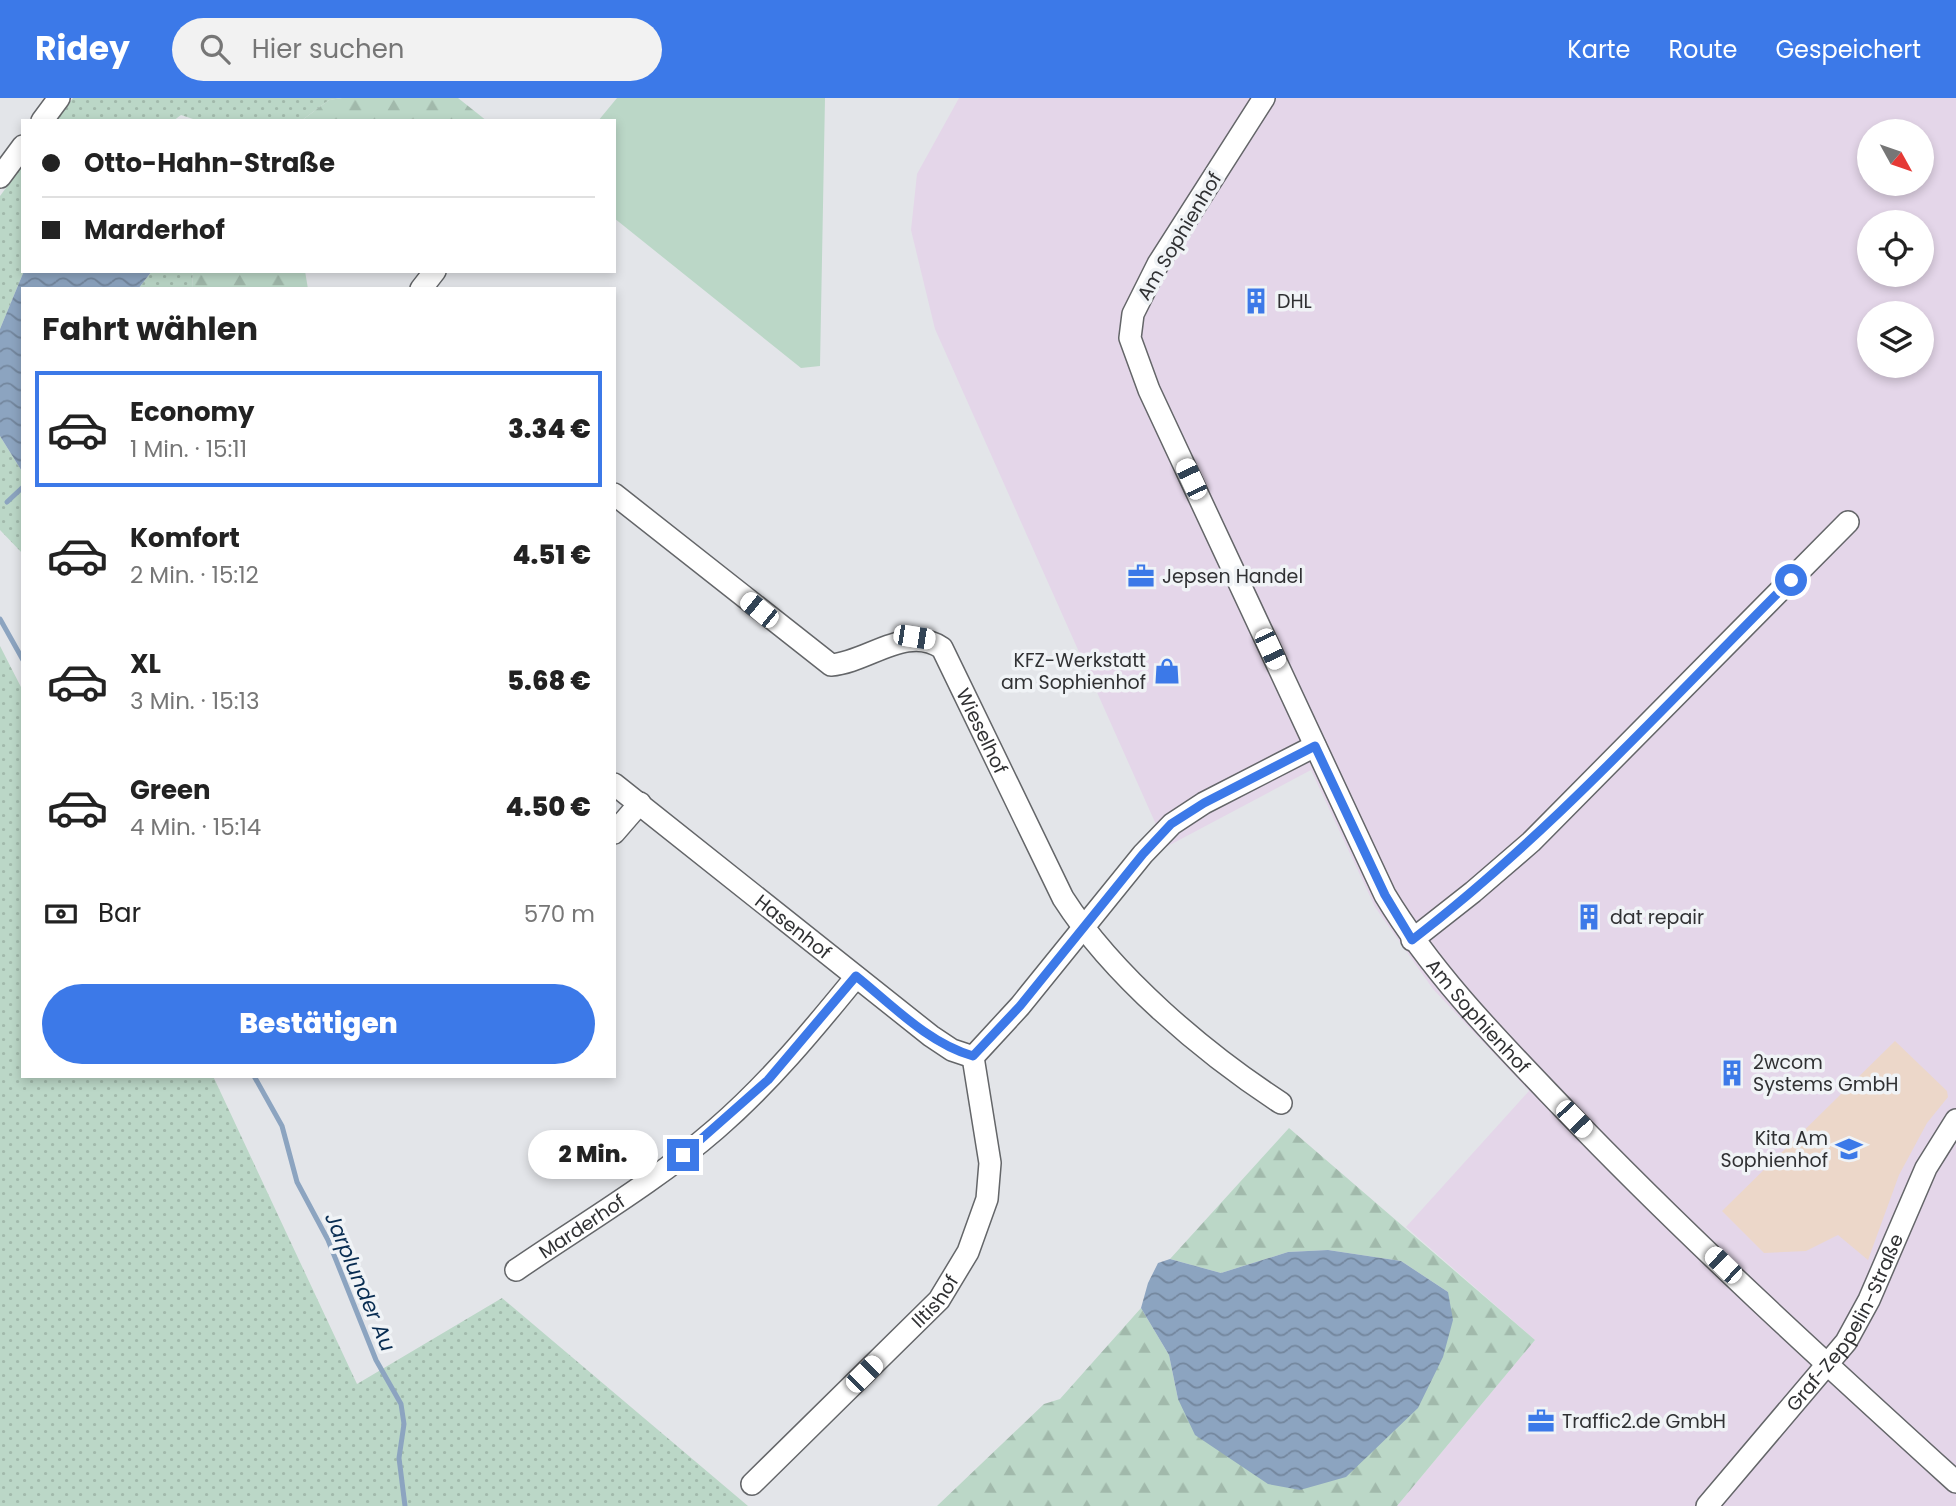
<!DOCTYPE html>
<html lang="de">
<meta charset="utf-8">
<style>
body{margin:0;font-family:Poppins,sans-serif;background:#f2f2f2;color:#222;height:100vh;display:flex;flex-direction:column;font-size:26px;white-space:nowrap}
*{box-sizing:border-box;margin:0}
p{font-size:23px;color:#767676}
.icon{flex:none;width:38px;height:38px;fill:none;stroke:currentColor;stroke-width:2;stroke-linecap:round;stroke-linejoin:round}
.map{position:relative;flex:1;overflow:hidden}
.details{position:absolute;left:21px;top:189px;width:595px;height:791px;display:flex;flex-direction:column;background:#fff;border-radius:0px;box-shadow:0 4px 10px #0003}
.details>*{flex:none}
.top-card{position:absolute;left:21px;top:21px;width:595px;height:154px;border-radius:0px;box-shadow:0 4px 10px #0003;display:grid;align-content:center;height:154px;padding:0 21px;background:#fff}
.needle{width:46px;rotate:130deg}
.buttons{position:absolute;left:1857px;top:21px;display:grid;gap:14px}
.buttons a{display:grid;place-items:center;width:77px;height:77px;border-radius:50%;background:#fff;box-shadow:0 4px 10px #0003;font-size:35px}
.end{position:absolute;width:32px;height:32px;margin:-16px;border:9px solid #3c79e8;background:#fff;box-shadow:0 0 0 4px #fff}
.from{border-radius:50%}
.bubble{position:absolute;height:49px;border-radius:24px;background:#fff;box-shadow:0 4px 10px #0003;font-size:23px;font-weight:800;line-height:49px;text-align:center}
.car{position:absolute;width:21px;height:42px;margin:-21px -10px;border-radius:9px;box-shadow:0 0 5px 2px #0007;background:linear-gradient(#fff 24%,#345 0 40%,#fff 0 76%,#345 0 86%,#fff 0)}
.top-card b{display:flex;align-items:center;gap:24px;height:66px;font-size:26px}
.top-card b+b{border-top:2px solid #e0e0e0}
.top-card i{width:18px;height:18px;background:#222}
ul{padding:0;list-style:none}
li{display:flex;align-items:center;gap:21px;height:116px;margin:0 14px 10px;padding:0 7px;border:4px solid transparent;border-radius:0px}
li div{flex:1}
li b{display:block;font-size:26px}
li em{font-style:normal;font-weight:800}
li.on{border-color:#3c79e8}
li>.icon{width:63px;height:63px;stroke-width:1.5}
h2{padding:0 21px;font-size:32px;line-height:84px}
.pay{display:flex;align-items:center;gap:18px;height:77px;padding:0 21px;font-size:26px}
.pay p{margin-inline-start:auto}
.cta{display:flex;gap:14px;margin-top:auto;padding:14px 21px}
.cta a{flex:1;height:80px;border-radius:42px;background:#3c79e8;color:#fff;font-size:28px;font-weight:800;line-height:80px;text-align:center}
header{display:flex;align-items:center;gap:42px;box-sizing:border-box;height:98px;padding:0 35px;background:#3c79e8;color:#fff}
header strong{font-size:33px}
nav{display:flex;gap:38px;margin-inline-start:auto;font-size:24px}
.search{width:490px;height:63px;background:#f2f2f2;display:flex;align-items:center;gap:18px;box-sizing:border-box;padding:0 24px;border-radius:38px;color:#767676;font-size:26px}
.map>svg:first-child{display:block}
</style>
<header>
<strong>Ridey</strong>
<div class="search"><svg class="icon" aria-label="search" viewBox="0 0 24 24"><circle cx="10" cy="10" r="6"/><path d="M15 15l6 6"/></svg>Hier suchen</div>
<nav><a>Karte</a><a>Route</a><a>Gespeichert</a></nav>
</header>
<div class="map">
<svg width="1956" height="1408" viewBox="0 0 1956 1408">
<defs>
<pattern id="grass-dots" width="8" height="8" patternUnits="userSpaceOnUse" patternTransform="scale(1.75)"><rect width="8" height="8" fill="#bbd7c7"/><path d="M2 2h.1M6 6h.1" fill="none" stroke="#a1b9ab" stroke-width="1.8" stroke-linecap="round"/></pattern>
<pattern id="forest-firs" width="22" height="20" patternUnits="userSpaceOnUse" patternTransform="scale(1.75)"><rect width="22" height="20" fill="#bbd7c7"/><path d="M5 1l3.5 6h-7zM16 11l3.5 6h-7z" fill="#a1b9ab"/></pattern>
<pattern id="water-waves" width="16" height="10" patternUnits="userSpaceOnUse" patternTransform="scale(1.75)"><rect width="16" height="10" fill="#8ca4c0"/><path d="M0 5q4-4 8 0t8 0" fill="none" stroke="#73869d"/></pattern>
</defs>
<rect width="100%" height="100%" fill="#e3e5e9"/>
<path fill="#e4d6e9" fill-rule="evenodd" d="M959,0H1956V1408H1397L1535,1242L1406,1129L1529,993L1433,891L1375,809L1311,672L1166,749L935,231L911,132L917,76ZM1869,33H1922V86H1869ZM1869,124H1922V177H1869ZM1869,215H1922V268H1869Z"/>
<path fill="#ecd7c9" d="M1895,943L1947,993L1948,999L1927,1025L1899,1077L1868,1162L1838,1137L1806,1153L1764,1155L1722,1113Z"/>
<g fill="url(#grass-dots)">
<path d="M73,0H342L329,2L301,23H199L181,17L173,23H56Z"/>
<path d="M23,67L24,173L0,231V98Z"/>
<path d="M152,173H193L192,191H138Z"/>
<path d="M0,338L23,375V456L0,432Z"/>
<path d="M0,548L23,593V978H213L357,1286L502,1200L748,1408H0Z"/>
</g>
<g fill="url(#forest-firs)">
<path d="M342,0H458L487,23H301L329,2Z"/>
<path d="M193,173H305L308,191H192Z"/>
<path d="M1289,1030L1535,1242L1397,1408H937L1044,1306L1060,1301L1141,1210L1169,1257L1178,1301L1448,1194L1401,1163L1328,1152L1288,1154L1221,1175L1170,1161Z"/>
</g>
<path fill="#bbd7c7" d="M617,0H825L820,268L801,270L614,120V23H598Z"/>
<g fill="url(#water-waves)">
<path d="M24,173H152L138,191H23V375L0,338V231Z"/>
<path d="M1328,1152L1401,1163L1448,1194L1453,1222L1443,1259L1418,1310L1346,1379L1300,1392L1268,1386L1195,1337L1178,1301L1169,1257L1141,1210L1148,1185L1158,1165L1170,1161L1221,1175L1288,1154Z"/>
</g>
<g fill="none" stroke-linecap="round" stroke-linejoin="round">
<g stroke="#8ca4c0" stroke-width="5">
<path d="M7,404L23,389"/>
<path d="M0,521L23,562"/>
<path d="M254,978L282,1028L297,1084L328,1142L376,1262L401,1306L404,1326L399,1360L405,1408"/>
</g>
<g stroke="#646669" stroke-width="24">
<g id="street">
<path id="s1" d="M1264,0L1158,166L1133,216L1130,240L1149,292L1385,797C1434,878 1500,944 1565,1012C1689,1141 1823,1263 1956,1384"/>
<path d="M42,23L59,0"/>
<path d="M0,79L23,48"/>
<path d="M421,191L435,173"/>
<path id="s2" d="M614,396L831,567C868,564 907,526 942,550L1063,800C1113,878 1204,955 1281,1005"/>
<path id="s3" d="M614,686L931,938L952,952L973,959L1020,908L1143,756L1172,726L1204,705L1315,648"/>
<path d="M614,735L640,705"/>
<path d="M1412,842L1473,794L1531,744L1848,424"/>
<path id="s4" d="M516,1172C583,1126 655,1084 716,1031C769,985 812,933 856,879"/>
<path id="s5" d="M752,1386L939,1202L968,1154L987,1101L990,1065L973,959"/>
<path id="s6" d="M1707,1408L1846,1244L1869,1202L1926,1070L1956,1022"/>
</g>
</g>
<use href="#street" stroke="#fff" stroke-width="21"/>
</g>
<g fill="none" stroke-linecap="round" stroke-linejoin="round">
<path stroke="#3c79e8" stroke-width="9" d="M683,1057L768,982L856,878C892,907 928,945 973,958L1020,908L1143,756L1171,726L1204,705L1315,648L1385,797L1412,842C1550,736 1667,605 1791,482"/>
</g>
<defs>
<g id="building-bare" transform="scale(2.1)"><path d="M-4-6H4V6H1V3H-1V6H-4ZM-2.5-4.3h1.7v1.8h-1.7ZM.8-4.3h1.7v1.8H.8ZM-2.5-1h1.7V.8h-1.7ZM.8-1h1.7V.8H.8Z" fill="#3c79e8" stroke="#f0f3f6" stroke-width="2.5" paint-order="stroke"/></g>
<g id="office-bare" transform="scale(2.1)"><path d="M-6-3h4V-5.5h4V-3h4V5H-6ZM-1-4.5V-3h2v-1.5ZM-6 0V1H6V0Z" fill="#3c79e8" stroke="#f0f3f6" stroke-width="2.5" paint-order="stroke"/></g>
<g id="shop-bare" transform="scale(2.1)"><path d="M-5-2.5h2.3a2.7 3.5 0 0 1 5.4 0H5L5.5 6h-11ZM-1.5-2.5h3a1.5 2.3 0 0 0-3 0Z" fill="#3c79e8" stroke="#f0f3f6" stroke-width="2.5" paint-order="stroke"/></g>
<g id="school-bare" transform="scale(2.1)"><path d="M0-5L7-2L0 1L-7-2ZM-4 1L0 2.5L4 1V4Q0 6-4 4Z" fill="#3c79e8" stroke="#f0f3f6" stroke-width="2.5" paint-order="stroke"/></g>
</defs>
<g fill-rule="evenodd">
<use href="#building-bare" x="1256" y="203"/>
<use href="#office-bare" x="1141" y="478"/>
<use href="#shop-bare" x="1167" y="573"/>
<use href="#building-bare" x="1589" y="819"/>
<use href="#building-bare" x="1732" y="975"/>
<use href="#school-bare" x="1849" y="1051"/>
<use href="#office-bare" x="1541" y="1323"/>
</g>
<g text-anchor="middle" stroke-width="7" stroke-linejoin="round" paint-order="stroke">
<g font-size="19" fill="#303133" stroke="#f0f3f6">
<text transform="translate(1179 138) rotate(-59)" y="7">Am Sophienhof</text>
<text dy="7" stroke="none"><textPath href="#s2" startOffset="485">Wieselhof</textPath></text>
<text dy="7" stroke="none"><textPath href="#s3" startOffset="229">Hasenhof</textPath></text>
<text dy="7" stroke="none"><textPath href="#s1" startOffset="1043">Am Sophienhof</textPath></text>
<text dy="7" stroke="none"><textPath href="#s4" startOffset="79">Marderhof</textPath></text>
<text dy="7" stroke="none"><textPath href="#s5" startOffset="259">Iltishof</textPath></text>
<text dy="7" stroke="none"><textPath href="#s6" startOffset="231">Graf-Zeppelin-Straße</textPath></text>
</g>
<g font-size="19" fill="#303133" stroke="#f0f3f6" text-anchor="start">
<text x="1277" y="210">DHL</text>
<text x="1162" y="485">Jepsen Handel</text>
<text x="1146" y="569" text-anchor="end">KFZ-Werkstatt<tspan x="1146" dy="22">am Sophienhof</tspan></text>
<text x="1610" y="826">dat repair</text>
<text x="1753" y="971">2wcom<tspan x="1753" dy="22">Systems GmbH</tspan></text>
<text x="1828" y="1047" text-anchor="end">Kita Am<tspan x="1828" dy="22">Sophienhof</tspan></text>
<text x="1562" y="1330">Traffic2.de GmbH</text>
</g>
<g font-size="21" font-style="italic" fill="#072c51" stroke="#f0f3f6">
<text transform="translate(360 1184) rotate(67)" y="7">Jarplunder Au</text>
</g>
</g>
</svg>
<div class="buttons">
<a><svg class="needle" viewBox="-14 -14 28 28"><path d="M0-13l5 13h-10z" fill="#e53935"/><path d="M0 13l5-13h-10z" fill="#767676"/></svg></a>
<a><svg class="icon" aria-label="locate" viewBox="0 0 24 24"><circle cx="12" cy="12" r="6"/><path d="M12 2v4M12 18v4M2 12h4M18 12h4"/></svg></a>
<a><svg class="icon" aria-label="layers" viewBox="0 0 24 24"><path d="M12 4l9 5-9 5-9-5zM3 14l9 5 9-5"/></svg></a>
</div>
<i class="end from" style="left:1791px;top:482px"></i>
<i class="end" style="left:683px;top:1057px"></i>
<div class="bubble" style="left:528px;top:1032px;width:130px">2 Min.</div>
<i class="car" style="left:1191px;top:381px;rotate:335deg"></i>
<i class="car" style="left:759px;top:512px;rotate:309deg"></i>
<i class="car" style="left:914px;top:539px;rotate:99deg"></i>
<i class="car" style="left:1270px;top:551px;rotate:155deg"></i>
<i class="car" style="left:1574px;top:1021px;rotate:136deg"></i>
<i class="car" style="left:1723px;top:1167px;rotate:314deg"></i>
<i class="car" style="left:864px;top:1276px;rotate:45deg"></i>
<div class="top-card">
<b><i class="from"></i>Otto-Hahn-Straße</b>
<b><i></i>Marderhof</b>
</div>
<section class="details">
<h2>Fahrt wählen</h2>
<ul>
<li class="on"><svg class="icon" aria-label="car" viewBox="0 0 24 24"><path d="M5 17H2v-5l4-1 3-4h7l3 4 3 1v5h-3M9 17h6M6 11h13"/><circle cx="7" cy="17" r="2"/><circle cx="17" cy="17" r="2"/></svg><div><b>Economy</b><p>1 Min. · 15:11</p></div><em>3.34 €</em></li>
<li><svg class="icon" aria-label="car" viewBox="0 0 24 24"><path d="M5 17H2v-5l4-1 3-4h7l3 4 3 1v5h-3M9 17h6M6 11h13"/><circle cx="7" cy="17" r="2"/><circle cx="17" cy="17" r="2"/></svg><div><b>Komfort</b><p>2 Min. · 15:12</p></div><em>4.51 €</em></li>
<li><svg class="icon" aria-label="car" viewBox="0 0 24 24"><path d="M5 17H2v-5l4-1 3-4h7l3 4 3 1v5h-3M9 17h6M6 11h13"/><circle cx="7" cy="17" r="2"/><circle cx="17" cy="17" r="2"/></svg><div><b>XL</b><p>3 Min. · 15:13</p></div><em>5.68 €</em></li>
<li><svg class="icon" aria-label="car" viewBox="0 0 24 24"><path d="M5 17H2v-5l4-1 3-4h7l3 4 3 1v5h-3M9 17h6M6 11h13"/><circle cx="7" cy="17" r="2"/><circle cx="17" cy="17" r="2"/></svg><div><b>Green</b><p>4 Min. · 15:14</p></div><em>4.50 €</em></li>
</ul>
<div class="pay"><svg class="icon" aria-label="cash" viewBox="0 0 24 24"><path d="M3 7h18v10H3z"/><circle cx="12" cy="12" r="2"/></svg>Bar<p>570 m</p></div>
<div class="cta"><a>Bestätigen</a></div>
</section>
</div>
